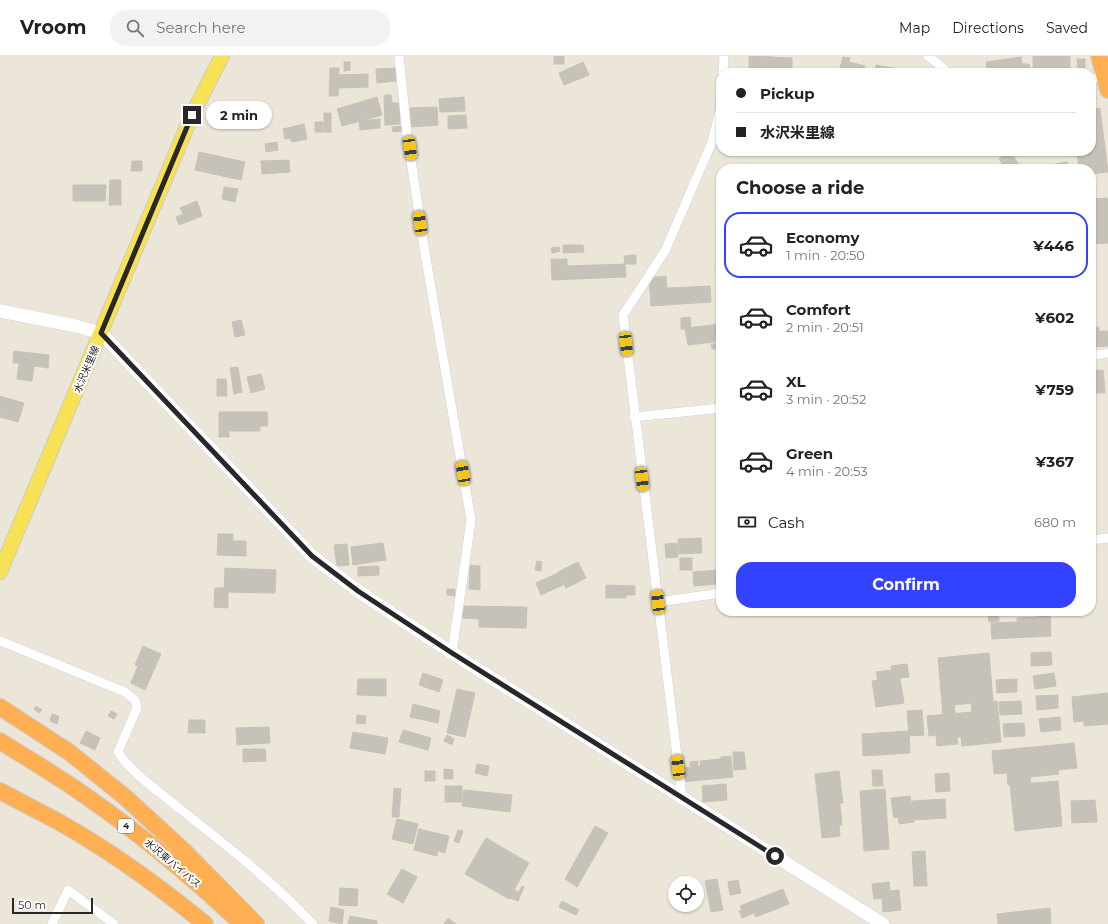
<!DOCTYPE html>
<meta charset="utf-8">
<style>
body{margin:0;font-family:Montserrat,"Noto Sans JP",sans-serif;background:#f2f2f2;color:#222;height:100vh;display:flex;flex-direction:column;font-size:15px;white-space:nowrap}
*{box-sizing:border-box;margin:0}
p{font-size:13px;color:#767676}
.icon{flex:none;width:22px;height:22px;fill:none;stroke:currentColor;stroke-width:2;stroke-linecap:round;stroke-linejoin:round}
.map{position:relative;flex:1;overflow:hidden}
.drawer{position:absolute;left:716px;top:108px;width:380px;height:452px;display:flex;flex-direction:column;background:#fff;border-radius:16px;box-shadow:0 1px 3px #0004}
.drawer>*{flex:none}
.banner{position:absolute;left:716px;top:12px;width:380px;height:88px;border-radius:16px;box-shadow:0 1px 3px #0004;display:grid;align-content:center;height:88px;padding:0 20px;background:#fff}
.fabs{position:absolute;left:668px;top:820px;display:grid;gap:8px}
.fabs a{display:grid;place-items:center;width:36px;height:36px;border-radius:50%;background:#fff;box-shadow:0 1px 3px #0004;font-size:20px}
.scale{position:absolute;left:12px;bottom:10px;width:81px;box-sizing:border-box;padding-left:4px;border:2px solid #282828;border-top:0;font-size:11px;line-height:14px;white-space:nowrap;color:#282828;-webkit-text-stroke:3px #fff;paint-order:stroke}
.end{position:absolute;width:18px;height:18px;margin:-9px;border:5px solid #282828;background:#fff;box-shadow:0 0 0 2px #fff}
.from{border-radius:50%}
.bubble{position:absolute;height:28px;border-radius:14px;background:#fff;box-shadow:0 1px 3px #0004;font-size:13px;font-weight:700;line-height:28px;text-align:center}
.car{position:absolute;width:12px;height:24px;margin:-12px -6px;border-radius:5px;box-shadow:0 0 3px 1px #0007;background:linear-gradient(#f5c518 24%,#345 0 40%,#f5c518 0 76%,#345 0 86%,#f5c518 0)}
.banner b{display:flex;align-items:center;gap:14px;height:38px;font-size:15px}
.banner b+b{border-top:1px solid #e0e0e0}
.banner i{width:10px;height:10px;background:#222}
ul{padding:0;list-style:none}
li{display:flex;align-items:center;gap:12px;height:66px;margin:0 8px 6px;padding:0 12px;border:2px solid transparent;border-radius:16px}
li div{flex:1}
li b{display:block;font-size:15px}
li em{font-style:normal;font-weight:700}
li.selected{border-color:#3342ff}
li>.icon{width:36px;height:36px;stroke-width:1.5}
h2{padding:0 20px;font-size:18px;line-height:48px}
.pay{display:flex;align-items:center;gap:10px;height:44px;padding:0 20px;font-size:15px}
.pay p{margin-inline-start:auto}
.primary-button{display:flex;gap:8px;margin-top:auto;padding:8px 20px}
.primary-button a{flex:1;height:46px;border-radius:16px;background:#3342ff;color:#fff;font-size:16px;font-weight:700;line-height:46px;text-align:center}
header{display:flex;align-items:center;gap:24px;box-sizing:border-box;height:56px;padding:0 20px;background:#fff;border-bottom:1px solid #e0e0e0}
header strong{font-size:19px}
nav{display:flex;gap:22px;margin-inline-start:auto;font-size:14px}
.search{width:280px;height:36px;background:#f2f2f2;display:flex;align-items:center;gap:10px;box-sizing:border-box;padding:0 14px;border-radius:16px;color:#767676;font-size:15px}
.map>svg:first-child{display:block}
</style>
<header>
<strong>Vroom</strong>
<div class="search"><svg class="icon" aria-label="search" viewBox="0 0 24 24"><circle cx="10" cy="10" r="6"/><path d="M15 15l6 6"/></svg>Search here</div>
<nav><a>Map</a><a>Directions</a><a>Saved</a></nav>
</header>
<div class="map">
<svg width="1108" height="868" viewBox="0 0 1108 868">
<rect width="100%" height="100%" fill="#ece6d9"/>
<g fill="#c7c2b9" stroke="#c7c2b3">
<rect x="554" y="0" width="10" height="8"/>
<path d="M749,0L792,2V16L749,15Z"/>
<path d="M1033,0H1070V14L1054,15V17L1033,16Z"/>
<path d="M843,1L850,2L849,6L865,10L863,17L839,16Z"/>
<path d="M1021,1L1022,8H1029L1030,17H988L986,6Z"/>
<path d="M1077,3H1085V12L1078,13Z"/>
<path d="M344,6H350V14L344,15Z"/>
<path d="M583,6L589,19L564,29L559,17Z"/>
<path d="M876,9L904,14L903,17H867V14L875,15Z"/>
<path d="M330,12H339L338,40H329Z"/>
<path d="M396,12L397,25L377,27L376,13Z"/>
<path d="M368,18V31L339,32V19Z"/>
<path d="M384,39H391L392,47H399L400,68L385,69Z"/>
<path d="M377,41L382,59L342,70L337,53Z"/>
<path d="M464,41L465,55L440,56L439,43Z"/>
<path d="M437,51L438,69L411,71L410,52Z"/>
<path d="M1100,52L1108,116L1091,118V113H1079L1077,95H1091V53Z"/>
<rect x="324" y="57" width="7" height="19"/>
<path d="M466,59L467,72L448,73V60Z"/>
<path d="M380,63V72L360,74L359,65Z"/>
<rect x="315" y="66" width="8" height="10"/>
<path d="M304,68L307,83L292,86L290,82L285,83L283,73Z"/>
<path d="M401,70L402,75L393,76L392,71Z"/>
<path d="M277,86L278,94L266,96L265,88Z"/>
<path d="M1010,95L1020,110L1016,113H1006L999,103Z"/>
<path d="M199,96L245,106L241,124L195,114Z"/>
<path d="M289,104L290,116L262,118L261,105Z"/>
<path d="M132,105H142V115H131Z"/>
<path d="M1067,106L1068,113H1056L1055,108Z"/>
<path d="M110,124H121V149H109Z"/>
<path d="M73,129H106L105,145H73Z"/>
<path d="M224,131L238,133L235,146L222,143Z"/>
<path d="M1107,142L1108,145V187L1091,188V158L1094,157L1093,143Z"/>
<path d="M197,145L202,160L179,169L176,161L183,158L180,152Z"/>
<path d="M563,189H583L584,196L563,197Z"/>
<path d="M559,191L560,195L552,197L551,192Z"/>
<path d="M636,199V208H625L626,221L552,224L551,203H567V210L625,208L624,200Z"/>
<path d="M666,220L667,233L650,235L648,222Z"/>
<path d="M710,230L711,246L651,250L650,233Z"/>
<path d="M690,261L691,273H681V262Z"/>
<path d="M241,264L245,279L235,281L232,266Z"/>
<path d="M721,268V285L688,289L685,272Z"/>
<path d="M1099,271V280H1091V272Z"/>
<path d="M1099,275H1108V290L1091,291V281L1100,280Z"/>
<path d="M711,288H721V293H712Z"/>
<path d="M14,295L49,299L48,312L34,310L32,325L17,323L19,307H13Z"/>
<path d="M238,311L242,336L234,338L230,312Z"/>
<path d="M1103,314L1105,337H1091V315Z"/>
<path d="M261,318L265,333L251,337L247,321Z"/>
<path d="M217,323H226L227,340H217Z"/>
<path d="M0,340L10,343L3,362L0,361Z"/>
<path d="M10,343L24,347L18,366L4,362Z"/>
<path d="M219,356H267L268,370H260V375H229V381H219Z"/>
<path d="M218,478H233V485H246V500L217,499Z"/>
<path d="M701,482L702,497L679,498L678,483Z"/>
<path d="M383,487L386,504L353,509L351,491Z"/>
<path d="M677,487L678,501L666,502L665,488Z"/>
<path d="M347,488L349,509L337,510L334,489Z"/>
<rect x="680" y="502" width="12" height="12"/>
<path d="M537,505L542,506L541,515L535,514Z"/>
<path d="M578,506L586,522L566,532L558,516Z"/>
<path d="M470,509L480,510V534L469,533Z"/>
<path d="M379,510V519L358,520V511Z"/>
<path d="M225,512L276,514L275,537L224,536Z"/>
<path d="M717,514L718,528L694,530L693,516Z"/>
<path d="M558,517L563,529L541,539L536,527Z"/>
<path d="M606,529L635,530V539H626V542H606Z"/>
<path d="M215,532H228V552L214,551Z"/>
<path d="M447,533H455V540L447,539Z"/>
<path d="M462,550L527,551L526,572L479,571V563L461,562Z"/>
<path d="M988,555H998L999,565L989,566Z"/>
<path d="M1039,555H1050L1051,580L992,583L991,567L1017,566V562L1039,561Z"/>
<path d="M143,590L161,598L145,634L131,627L138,610L135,609Z"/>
<path d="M1051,596L1052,609L1031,610V597Z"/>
<path d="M989,597L993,645L954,649L955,657L943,659L938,602Z"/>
<path d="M907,608L909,621L900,622L904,647L876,651L872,625L878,624L876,616L892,614L891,610Z"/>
<path d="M423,617L443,624L439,636L419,629Z"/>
<path d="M1054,617L1056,630L1035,633L1033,620Z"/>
<path d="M358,623H386V640L357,639Z"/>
<path d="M1017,623V636L997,637L996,624Z"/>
<path d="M457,633L475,637L465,681L447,677Z"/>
<path d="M1108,637V668L1084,670V665L1074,666L1072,641Z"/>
<path d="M1058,639V652L1037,654L1036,640Z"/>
<path d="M997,645L1001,686L962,690L961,681H957L958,688L937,690L936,679L929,680L927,660L972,656L971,648Z"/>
<path d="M1021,645L1022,658L1000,659L999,646Z"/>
<path d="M413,648L440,655L438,667L410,661Z"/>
<path d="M36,650L42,654L39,657L34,653Z"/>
<path d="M922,654L924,679L909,680L907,655Z"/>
<path d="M111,655L117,658L114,663L108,660Z"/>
<path d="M52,658L59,660L57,668L50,665Z"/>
<path d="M357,659L366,660L365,668L356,667Z"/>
<path d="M1060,661L1061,674L1041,676L1039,663Z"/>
<path d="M189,664H205V677H188Z"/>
<path d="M1024,667L1025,680L1004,681L1003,668Z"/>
<path d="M269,671L270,687L237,689L236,672Z"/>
<path d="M403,674L431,682L428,694L399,686Z"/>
<path d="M86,675L100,682L95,694L80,687Z"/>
<path d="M909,675L910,697L863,700L862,678Z"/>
<path d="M353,676L388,682L385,698L350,692Z"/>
<path d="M447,679L454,683L452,689L444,685Z"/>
<path d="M1074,687L1077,712L1058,714L1059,718L1030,721L1031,727L1008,729L1007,717L994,718L992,695Z"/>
<path d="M243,693H265L266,705L243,706Z"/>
<path d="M733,696H744L746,713L734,714Z"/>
<path d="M731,700L733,721L681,726L680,712L701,710L700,705L721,703V701Z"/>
<path d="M698,705V710H690V706Z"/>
<path d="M477,708L489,710L487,720L475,717Z"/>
<path d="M444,713L453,714V723H444Z"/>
<path d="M872,714H882L883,730H873Z"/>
<rect x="425" y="715" width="10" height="10"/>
<path d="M839,715L843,747H840L842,769H839L840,780L822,782L815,718Z"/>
<path d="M949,717L950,735L936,736L935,718Z"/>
<path d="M1058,725L1062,770L1015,775L1010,729Z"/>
<path d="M726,728L727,744L703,746L702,730Z"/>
<rect x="445" y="730" width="17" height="16"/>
<path d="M394,732L401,733L399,761H392Z"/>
<path d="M885,733L889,793L864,795L860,735Z"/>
<path d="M464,734L512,739L510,756L462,750Z"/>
<path d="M910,740L914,766L899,768L898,761L894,762L891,742Z"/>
<path d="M945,743L946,762L913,764L912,745Z"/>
<path d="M1095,744L1097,766L1072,767L1071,745Z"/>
<path d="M397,763L418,768L413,788L392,783Z"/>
<path d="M595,770L608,777L577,831L565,823Z"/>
<path d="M419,773L449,780L445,797L438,795L437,800L414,794Z"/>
<path d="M458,774L463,775L459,787L454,785Z"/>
<path d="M486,782L529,807L509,843L465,818Z"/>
<path d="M925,795L927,830H914L912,796Z"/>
<path d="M402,813L417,821L403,847L387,838Z"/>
<path d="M717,823L723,854L711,856L705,825Z"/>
<path d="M738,824L741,837L730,839L728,826Z"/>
<path d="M889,826L890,835L899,834L901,854L883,856L882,842L874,843L872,828Z"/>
<path d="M522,830L524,831L518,845L510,842L514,834L519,836Z"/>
<path d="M340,832L358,833L357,850L339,849Z"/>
<path d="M783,833L789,848L756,861L754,857L742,862L739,855L742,854L740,850Z"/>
<path d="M562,845L579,854L576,859L559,851Z"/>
<path d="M331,851L344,854L342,868L329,865Z"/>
<path d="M1050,852L1051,868H998L997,858Z"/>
<path d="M350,860L377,865V868H348Z"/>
<path d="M448,862L456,868H444Z"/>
</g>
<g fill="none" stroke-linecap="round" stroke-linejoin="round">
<g stroke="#ced0e2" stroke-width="10">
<g id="street">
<path d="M399,0L407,78L425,197L471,464L452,597"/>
<path d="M928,0L949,17"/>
<path d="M723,17L724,0"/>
<path d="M1091,23L1105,20"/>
<path d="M1091,300L1108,297"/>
<path d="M634,361L721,352"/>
<path d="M1091,484L1108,482"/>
<path d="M658,546L721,537"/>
<path d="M0,585L125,636L135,644L137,652L118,696C130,716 161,737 180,753C226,789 273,826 313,868"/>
<path d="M682,741L623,259L665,195L712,86L720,54L721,43"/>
<path d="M52,868L68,834L114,868"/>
</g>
</g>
<g stroke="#ced0e2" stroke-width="14">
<path id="secondary" d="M0,255L76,270L101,277L312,500L358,535L452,597L883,868"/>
</g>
<g stroke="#cbcbcb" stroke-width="16">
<path id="primary" d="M0,516L192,59L222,0"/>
</g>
<g stroke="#cbcbcb" stroke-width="18">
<g id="highway">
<path d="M1099,0L1108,34"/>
<path d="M0,651L69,696L125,741L186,797L256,868"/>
<path d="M0,685C30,704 61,722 90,743C143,780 194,823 242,868"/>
<path d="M0,735C19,745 38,755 57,765C109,794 159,830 205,868"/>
</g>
</g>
<use href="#street" stroke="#fff" stroke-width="9"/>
<use href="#secondary" stroke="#fff" stroke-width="13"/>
<use href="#primary" stroke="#f6e254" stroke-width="14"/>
<use href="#highway" stroke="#ffaf51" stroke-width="16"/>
</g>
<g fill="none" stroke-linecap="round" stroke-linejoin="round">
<path stroke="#282828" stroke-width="5" d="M192,59L101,277L312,500L358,535L452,597L775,800"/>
</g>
<g text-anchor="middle" stroke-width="4" stroke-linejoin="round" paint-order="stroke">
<rect fill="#fff" stroke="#686868" stroke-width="1" x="118" y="763" width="16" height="14" rx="3"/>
<g font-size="9" font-weight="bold" fill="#282828">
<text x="126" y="773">4</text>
</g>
<g font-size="10" fill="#282828" stroke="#fff">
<text transform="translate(86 313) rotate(-67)" y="4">水沢米里線</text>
<text transform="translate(173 807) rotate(40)" y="4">水沢東バイパス</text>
</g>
</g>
</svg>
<div class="fabs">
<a><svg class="icon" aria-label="locate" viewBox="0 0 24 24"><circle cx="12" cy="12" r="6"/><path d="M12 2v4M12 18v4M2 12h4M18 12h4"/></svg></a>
</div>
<div class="scale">50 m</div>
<i class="end from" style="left:775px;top:800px"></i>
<i class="end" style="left:192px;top:59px"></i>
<div class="bubble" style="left:206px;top:45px;width:66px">2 min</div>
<i class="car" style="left:410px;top:92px;rotate:172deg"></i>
<i class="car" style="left:420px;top:167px;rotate:352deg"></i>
<i class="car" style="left:626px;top:288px;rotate:174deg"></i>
<i class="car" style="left:463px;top:417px;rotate:350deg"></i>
<i class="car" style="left:642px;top:423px;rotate:173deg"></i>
<i class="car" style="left:658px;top:546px;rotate:353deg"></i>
<i class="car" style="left:678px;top:711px;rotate:353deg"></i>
<div class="banner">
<b><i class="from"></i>Pickup</b>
<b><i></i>水沢米里線</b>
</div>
<section class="drawer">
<h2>Choose a ride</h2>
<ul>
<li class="selected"><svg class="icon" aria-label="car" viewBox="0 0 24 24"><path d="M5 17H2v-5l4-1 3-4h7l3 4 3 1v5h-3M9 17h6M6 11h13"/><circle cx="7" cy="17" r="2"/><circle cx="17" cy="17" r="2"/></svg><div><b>Economy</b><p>1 min · 20:50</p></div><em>¥446</em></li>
<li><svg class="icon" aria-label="car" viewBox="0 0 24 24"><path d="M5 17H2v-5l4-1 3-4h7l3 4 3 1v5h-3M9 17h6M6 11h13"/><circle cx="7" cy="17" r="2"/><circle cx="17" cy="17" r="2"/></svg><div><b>Comfort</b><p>2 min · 20:51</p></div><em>¥602</em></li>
<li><svg class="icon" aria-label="car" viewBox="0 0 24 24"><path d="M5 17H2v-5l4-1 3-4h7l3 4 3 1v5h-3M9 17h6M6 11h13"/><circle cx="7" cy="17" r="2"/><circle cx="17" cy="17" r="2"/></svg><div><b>XL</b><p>3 min · 20:52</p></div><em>¥759</em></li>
<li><svg class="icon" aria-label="car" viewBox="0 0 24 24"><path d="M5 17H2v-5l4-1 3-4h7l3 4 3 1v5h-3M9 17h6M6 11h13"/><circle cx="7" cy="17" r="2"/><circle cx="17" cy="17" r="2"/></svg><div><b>Green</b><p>4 min · 20:53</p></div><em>¥367</em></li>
</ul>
<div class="pay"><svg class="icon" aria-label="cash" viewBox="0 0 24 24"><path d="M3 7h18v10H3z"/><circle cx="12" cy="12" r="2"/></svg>Cash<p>680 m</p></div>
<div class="primary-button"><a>Confirm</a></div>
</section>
</div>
